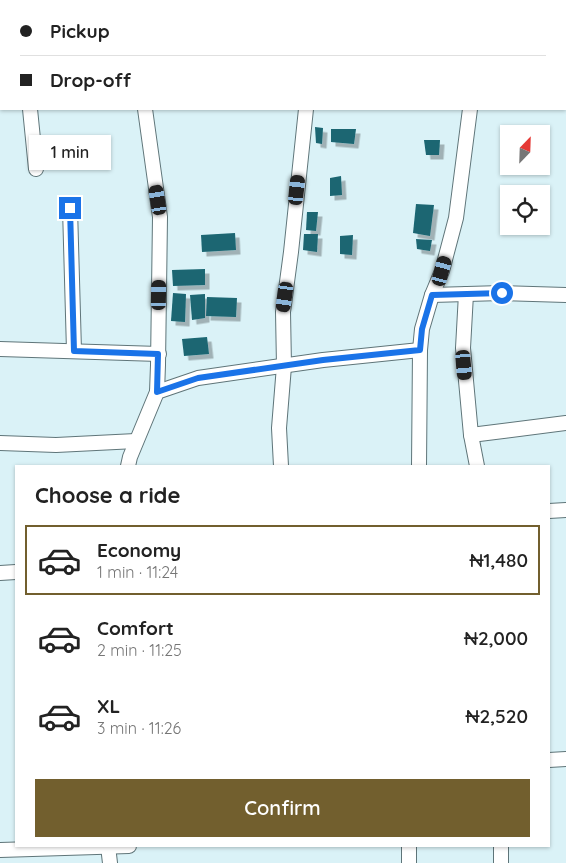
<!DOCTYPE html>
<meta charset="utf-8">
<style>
body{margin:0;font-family:Quicksand,sans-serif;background:#f2f2f2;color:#222;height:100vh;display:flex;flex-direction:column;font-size:19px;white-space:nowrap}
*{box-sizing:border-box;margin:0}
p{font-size:16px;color:#767676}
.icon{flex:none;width:28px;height:28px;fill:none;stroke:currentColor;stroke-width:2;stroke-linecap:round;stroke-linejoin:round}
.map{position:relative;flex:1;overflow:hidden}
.drawer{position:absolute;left:15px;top:465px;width:535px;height:382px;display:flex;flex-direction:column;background:#fff;border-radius:0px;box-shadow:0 1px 4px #0004}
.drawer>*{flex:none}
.hud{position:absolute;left:0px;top:0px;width:566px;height:110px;box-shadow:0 1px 4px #0004;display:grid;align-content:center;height:110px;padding:0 20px;background:#fff}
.needle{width:32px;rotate:23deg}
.tools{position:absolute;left:500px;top:125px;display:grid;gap:10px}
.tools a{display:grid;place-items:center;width:50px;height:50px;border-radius:0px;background:#fff;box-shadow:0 1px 4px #0004;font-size:25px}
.end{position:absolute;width:22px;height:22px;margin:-11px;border:6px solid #1a73e8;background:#fff;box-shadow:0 0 0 2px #fff}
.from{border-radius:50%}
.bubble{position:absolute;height:35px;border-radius:0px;background:#fff;box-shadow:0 1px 4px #0004;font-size:16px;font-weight:600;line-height:35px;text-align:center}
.car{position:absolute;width:15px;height:30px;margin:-15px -8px;border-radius:6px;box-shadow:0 0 4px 1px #0007;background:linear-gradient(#222 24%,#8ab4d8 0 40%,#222 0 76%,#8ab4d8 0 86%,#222 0)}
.hud b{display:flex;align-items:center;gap:18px;height:48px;font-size:19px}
.hud b+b{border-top:1px solid #e0e0e0}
.hud i{width:12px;height:12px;background:#222}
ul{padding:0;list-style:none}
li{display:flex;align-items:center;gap:15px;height:70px;margin:0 10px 8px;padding:0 10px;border:2px solid transparent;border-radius:0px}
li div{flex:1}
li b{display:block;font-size:19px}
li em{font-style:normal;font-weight:600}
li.on{border-color:#725f2e}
li>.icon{width:45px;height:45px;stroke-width:1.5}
h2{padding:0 20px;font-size:22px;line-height:60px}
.action{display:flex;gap:10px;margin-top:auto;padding:10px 20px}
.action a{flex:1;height:58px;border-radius:0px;background:#725f2e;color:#fff;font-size:20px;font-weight:600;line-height:58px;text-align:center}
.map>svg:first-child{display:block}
</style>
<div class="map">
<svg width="566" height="863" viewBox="0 0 566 863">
<defs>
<filter id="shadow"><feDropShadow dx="4.5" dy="4.5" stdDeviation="0" flood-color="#0004"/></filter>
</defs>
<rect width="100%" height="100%" fill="#daf2f7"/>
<g fill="#1a6672" filter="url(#shadow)">
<path d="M315,127L323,128L322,144L316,143Z"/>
<path d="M331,129H356L354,144L331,142Z"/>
<path d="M424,140H440L439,155H426Z"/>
<path d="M341,176L342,195L330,196V178Z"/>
<path d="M416,204L434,205L430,236L413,233Z"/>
<path d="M307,212H318L316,231L306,230Z"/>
<path d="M235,233L236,250L202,252L201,235Z"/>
<path d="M304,234H318L317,252L303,250Z"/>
<path d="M353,235L352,255L340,254V236Z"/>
<path d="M416,239L432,240L430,251L417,249Z"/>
<path d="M205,269V285L173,286L172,270Z"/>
<path d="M173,293L186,294L185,322L171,321Z"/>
<path d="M205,294V318L192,320L190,295Z"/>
<path d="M207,297L237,298L236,317L206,316Z"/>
<path d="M207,337L209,354L184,356L182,339Z"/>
</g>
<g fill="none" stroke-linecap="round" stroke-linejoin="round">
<g stroke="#5f7579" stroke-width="16">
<g id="minor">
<path d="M149,1V0"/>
<path d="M311,1V0"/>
<path d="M483,1V0"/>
<path d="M565,51H566"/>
<path d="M0,74H1"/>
<path d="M30,109L36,169"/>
<path d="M145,109L160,217L158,365L157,392"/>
<path d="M70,208L74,351"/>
<path d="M466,294L463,348L471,435L477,466"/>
<path d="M432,295L502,293L566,295"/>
<path d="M0,349L159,354"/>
<path d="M471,435L566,423"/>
<path d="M0,443L56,445L136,441"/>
<path d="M128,466L130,457L157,392L198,378L323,360L420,350"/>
<path d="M281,466L279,428L284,366L283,312L291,252L306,109"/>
<path d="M419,466L420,350L422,329L432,295L442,271L456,218L470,109"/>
<path d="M549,511L566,510"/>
<path d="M0,573L16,572"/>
<path d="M549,760L566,759"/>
<path d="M108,846L110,863"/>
<path d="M501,846V863"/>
<path d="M0,850L129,846"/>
<path d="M409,863V846"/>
</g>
</g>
<use href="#minor" stroke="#fff" stroke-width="14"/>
</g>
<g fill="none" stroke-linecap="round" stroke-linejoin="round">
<path stroke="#1a73e8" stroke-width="6" d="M70,208L74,351L158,354L157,392L198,378L323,360L420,350L422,329L432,295L502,293"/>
</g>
</svg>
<div class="tools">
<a><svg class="needle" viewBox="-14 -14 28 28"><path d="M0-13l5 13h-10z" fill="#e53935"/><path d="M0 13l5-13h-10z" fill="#767676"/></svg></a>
<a><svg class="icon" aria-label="locate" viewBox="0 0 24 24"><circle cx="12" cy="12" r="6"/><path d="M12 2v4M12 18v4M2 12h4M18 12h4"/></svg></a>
</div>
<i class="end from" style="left:502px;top:293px"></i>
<i class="end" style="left:70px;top:208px"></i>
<div class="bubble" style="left:29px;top:135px;width:82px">1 min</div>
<i class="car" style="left:297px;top:190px;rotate:6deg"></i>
<i class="car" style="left:158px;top:200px;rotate:351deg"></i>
<i class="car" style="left:442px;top:271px;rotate:15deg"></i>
<i class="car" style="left:159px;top:295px;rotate:1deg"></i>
<i class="car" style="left:285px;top:297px;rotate:188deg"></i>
<i class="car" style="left:464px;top:365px;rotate:175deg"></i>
<div class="hud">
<b><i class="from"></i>Pickup</b>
<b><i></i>Drop-off</b>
</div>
<section class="drawer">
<h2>Choose a ride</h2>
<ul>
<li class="on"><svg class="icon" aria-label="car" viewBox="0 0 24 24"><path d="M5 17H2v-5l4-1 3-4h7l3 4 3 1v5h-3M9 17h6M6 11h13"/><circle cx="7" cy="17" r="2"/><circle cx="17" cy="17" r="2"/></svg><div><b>Economy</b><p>1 min · 11:24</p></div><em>₦1,480</em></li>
<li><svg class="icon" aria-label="car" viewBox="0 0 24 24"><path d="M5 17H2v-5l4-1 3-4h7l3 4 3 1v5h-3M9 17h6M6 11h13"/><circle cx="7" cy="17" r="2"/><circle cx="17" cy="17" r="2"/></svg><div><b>Comfort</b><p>2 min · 11:25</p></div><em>₦2,000</em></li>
<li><svg class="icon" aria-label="car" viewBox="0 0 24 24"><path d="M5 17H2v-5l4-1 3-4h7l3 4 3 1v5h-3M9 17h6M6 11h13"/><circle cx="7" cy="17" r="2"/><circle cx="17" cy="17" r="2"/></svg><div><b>XL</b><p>3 min · 11:26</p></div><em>₦2,520</em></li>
</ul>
<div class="action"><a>Confirm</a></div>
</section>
</div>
